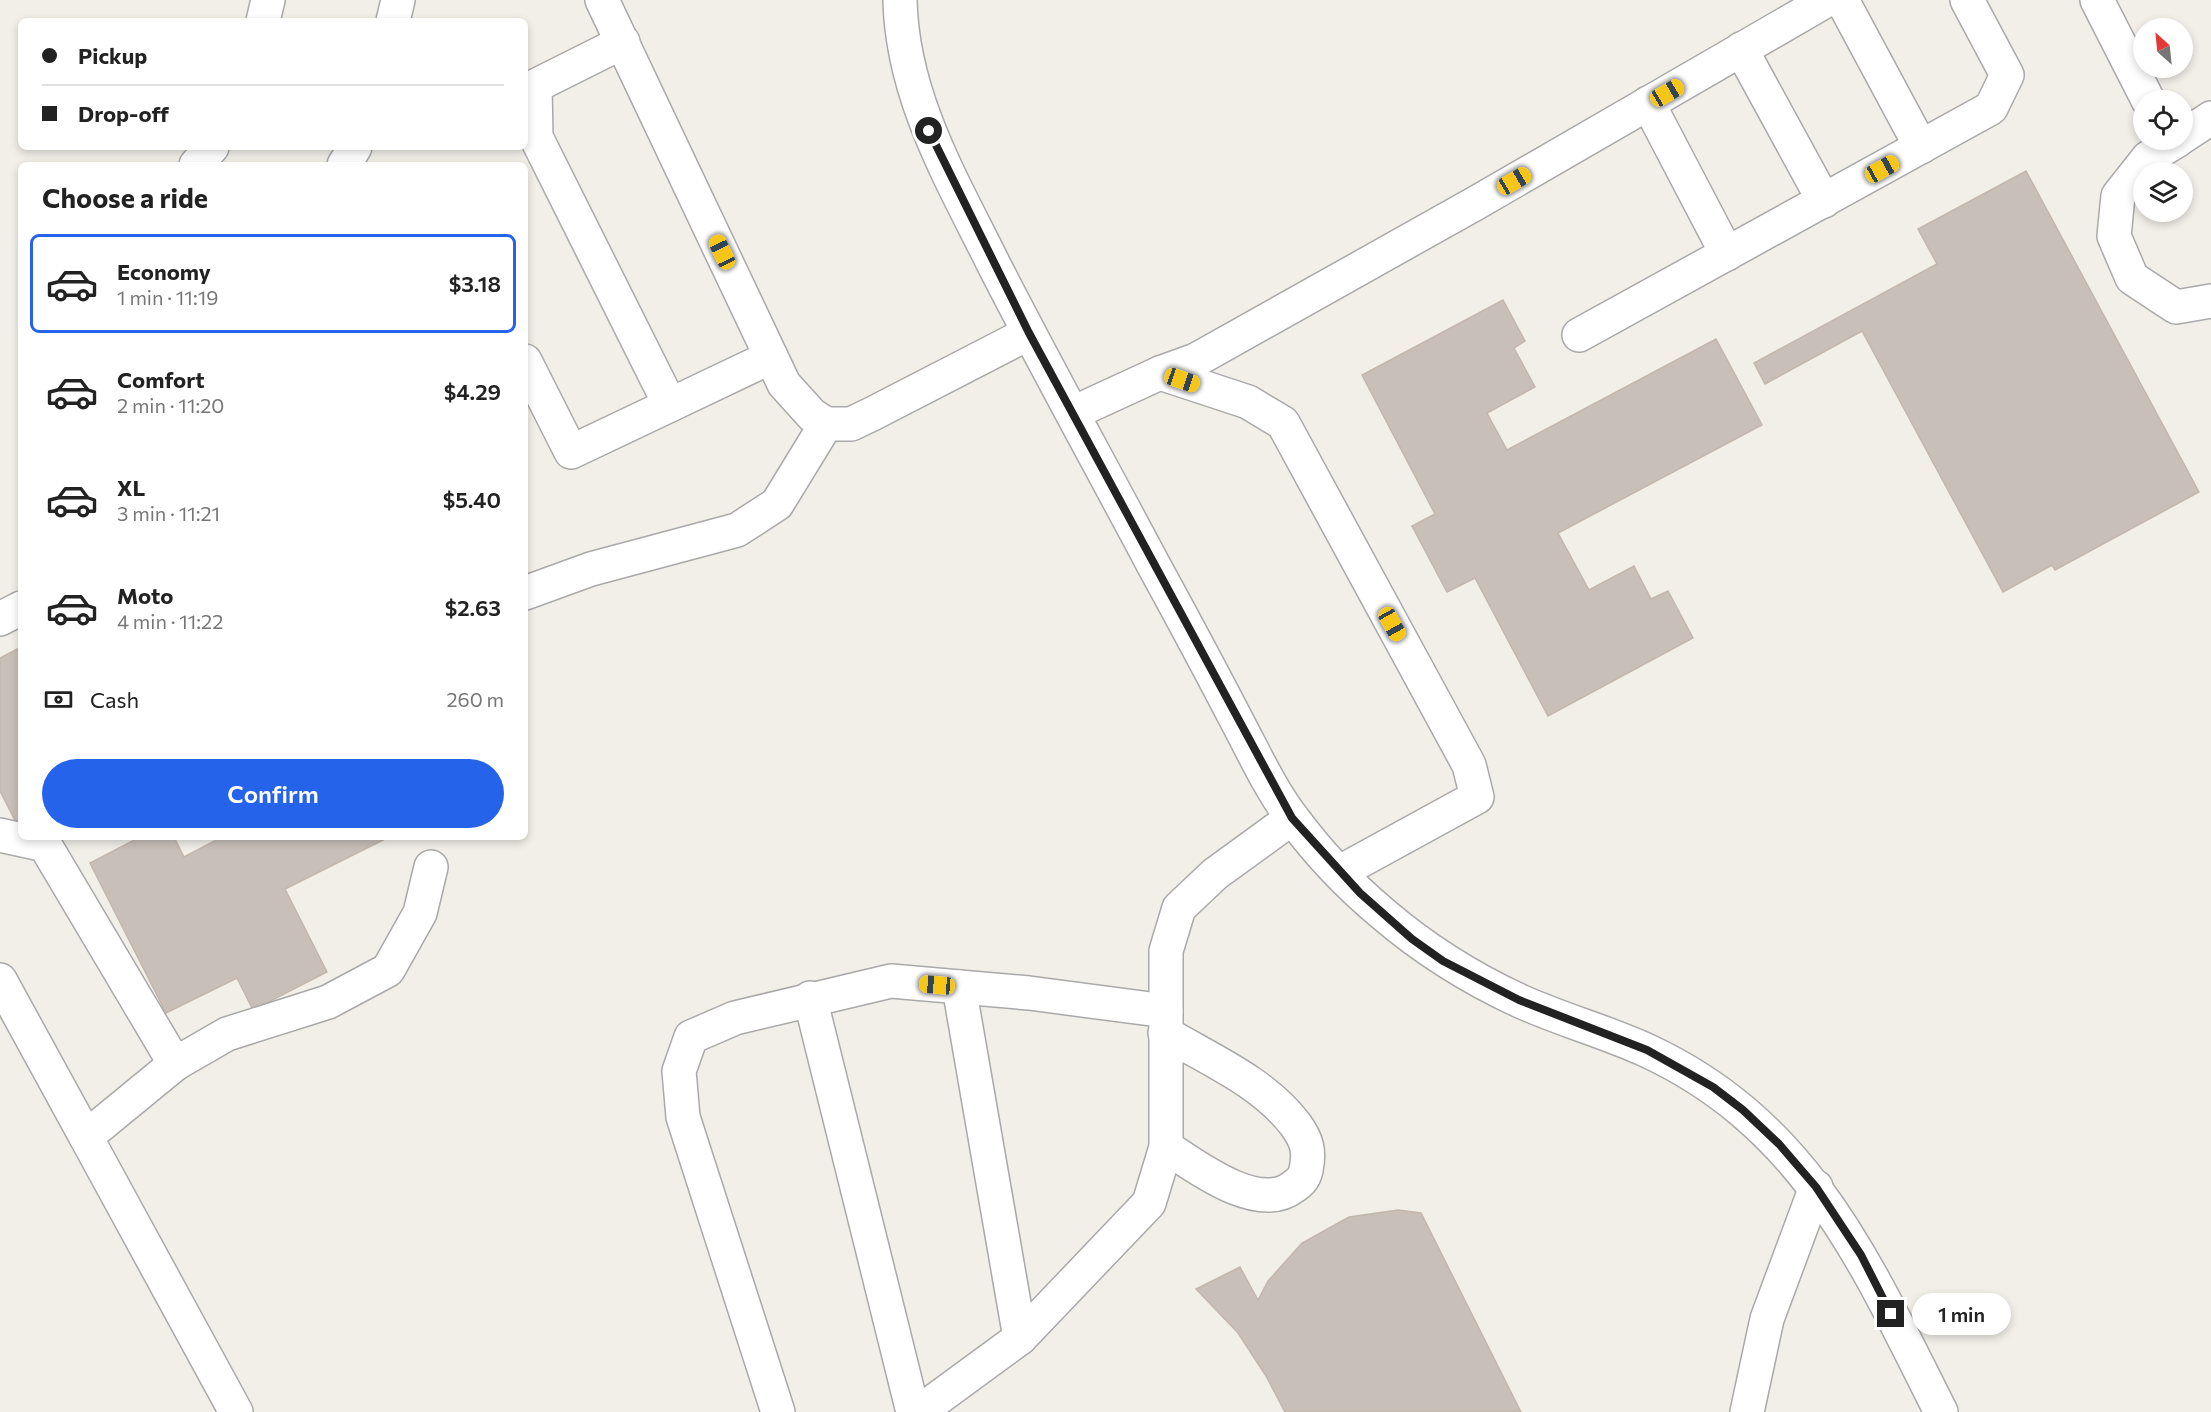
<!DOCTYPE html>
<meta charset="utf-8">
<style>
body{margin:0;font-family:Commissioner,sans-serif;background:#f6f6f6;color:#222;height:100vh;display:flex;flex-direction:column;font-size:22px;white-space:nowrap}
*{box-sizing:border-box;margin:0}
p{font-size:20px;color:#767676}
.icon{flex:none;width:33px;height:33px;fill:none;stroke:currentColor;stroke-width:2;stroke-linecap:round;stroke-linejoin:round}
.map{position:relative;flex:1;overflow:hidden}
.side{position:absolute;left:18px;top:162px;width:510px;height:678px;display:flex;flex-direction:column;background:#fff;border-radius:9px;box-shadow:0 3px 9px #0003}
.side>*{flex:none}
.hud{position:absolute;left:18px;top:18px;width:510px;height:132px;border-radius:9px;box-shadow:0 3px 9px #0003;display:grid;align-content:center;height:132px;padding:0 24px;background:#fff}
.needle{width:39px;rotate:333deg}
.controls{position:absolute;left:2133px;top:18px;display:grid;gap:12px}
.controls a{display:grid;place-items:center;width:60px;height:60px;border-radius:50%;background:#fff;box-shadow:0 3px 9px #0003;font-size:30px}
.end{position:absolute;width:27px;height:27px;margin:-14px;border:8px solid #222;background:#fff;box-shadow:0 0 0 3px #fff}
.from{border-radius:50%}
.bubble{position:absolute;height:42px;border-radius:21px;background:#fff;box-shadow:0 3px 9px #0003;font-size:20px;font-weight:600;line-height:42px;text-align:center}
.car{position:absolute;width:18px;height:36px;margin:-18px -9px;border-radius:8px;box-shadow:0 0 4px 2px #0007;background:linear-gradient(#f5c518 24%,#345 0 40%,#f5c518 0 76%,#345 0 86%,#f5c518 0)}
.hud b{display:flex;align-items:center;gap:21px;height:57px;font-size:22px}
.hud b+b{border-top:2px solid #e0e0e0}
.hud i{width:15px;height:15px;background:#222}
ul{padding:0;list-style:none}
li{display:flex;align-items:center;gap:18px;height:99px;margin:0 12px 9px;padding:0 12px;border:3px solid transparent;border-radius:9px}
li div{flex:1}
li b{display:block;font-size:22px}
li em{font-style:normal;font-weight:600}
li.on{border-color:#2563eb}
li>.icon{width:54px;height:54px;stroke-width:1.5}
h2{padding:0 24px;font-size:27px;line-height:72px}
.pay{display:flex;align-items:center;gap:15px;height:66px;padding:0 24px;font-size:22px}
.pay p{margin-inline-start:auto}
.primary-button{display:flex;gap:12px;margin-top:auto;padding:12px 24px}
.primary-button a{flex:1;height:69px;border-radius:36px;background:#2563eb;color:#fff;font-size:24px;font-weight:600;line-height:69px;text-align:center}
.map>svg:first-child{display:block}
</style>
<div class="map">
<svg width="2211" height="1412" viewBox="0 0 2211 1412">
<rect width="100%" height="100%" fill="#f2efe9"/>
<g fill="#c7bfb8" stroke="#c4b6ab" stroke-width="1.5">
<path d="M2026,171L2199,492L2055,570L2052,565L2003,592L1862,331L1765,384L1754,363L1937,264L1918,229Z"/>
<path d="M1503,300L1525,341L1514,348L1535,387L1487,413L1507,450L1716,339L1762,425L1558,533L1589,590L1634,566L1651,599L1668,591L1693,638L1548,716L1475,578L1447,592L1412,526L1435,514L1362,375Z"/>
<path d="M21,647V829L20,830L0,791V658Z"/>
<path d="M140,837H174L184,857L222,837L387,838L285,889L327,972L253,1010L237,978L166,1013L90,863Z"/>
<path d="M1398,1210L1421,1213L1521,1412H1285L1266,1376L1238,1333L1196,1289L1240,1267L1258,1300L1268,1281L1302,1243L1349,1217Z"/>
</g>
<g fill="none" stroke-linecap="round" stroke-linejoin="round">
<g stroke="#a9a9a9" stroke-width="36">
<g id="minor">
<path d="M602,0L784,384L812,415L826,424"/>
<path d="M900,0C902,97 952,180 994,265C1045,365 1100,464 1153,564C1182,617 1211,671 1239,725C1256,757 1272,792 1294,820C1319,854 1350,886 1382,913C1424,949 1470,978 1520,1001C1562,1020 1607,1032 1648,1051C1808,1126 1866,1264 1941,1412"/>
<path d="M1842,0L1921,147"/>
<path d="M2097,0L2148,100"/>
<path d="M263,21L268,0"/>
<path d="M393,21L398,0"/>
<path d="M623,42L535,86L536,137L670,405L771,357"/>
<path d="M1741,49L1824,201"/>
<path d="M1648,103L1727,254"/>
<path d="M2182,137L2211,118"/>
<path d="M2178,140L2148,158L2118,196L2114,236L2132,278L2176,307L2211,301"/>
<path d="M196,165L212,147"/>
<path d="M344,165L355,147"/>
<path d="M1579,335L1991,108L2007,75L1967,0"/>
<path d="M525,361L571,452L670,405"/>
<path d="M1160,373L1248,402L1283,423L1469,765L1477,797L1340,872"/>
<path d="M1073,413L1160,373L1196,360L1476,203L1827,0"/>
<path d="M525,593L591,569L737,530L777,504L826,424H851L872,414L1029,333"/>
<path d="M0,619L21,608"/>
<path d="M0,835L45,845L175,1064L86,1137L236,1412"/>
<path d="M0,980L86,1137"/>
<path d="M959,987L1020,1338"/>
<path d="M810,998L913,1412"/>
<path d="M1165,1033C1210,1060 1263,1082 1295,1124C1307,1140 1310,1151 1306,1170C1304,1179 1300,1182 1293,1187C1258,1214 1195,1166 1166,1147"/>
<path d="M175,1064L227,1034L328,1002L388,970L420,913L431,867"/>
<path d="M778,1412L683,1117L679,1071L691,1037L735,1018L891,981L1029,993L1166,1011"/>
<path d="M919,1412L1020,1338L1149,1203L1166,1147V951L1179,908L1215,874L1292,818"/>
<path d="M1747,1412L1767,1319L1816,1187"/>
</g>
</g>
<use href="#minor" stroke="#fff" stroke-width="33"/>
</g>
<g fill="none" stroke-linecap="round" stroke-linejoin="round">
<path stroke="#222" stroke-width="8" d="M929,131L1029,333L1292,818L1360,893L1412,939L1443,961L1519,1000L1647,1050L1713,1087L1743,1110L1779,1144L1816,1187L1861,1255L1891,1314"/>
</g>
</svg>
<div class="controls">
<a><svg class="needle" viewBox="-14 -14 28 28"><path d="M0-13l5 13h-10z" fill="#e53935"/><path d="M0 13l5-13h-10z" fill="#767676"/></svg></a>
<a><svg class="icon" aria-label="locate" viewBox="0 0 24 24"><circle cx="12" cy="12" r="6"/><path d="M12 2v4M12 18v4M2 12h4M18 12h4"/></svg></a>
<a><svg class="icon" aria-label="layers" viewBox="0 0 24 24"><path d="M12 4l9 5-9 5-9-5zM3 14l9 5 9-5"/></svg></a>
</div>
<i class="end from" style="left:929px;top:131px"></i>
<i class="end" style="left:1891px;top:1314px"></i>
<div class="bubble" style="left:1912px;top:1293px;width:99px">1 min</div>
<i class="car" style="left:1667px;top:93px;rotate:60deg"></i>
<i class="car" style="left:1882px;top:169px;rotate:61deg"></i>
<i class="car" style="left:1514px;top:181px;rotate:60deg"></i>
<i class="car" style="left:722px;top:252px;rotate:335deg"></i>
<i class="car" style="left:1182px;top:380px;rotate:109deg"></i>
<i class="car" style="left:1392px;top:624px;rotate:151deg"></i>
<i class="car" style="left:937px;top:985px;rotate:275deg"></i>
<div class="hud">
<b><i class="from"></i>Pickup</b>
<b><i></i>Drop-off</b>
</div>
<section class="side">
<h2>Choose a ride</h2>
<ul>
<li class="on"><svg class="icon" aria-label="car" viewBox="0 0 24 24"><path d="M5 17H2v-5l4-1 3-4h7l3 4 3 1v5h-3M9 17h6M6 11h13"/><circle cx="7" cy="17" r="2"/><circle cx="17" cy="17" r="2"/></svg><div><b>Economy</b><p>1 min · 11:19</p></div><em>$3.18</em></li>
<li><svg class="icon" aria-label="car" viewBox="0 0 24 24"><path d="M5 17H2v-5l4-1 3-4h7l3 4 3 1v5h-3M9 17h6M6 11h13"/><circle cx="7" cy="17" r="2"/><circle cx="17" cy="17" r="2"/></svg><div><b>Comfort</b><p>2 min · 11:20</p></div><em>$4.29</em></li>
<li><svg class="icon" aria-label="car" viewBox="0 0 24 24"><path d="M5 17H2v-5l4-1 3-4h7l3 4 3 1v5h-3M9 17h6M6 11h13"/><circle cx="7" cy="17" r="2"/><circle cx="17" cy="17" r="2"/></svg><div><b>XL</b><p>3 min · 11:21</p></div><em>$5.40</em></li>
<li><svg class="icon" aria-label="car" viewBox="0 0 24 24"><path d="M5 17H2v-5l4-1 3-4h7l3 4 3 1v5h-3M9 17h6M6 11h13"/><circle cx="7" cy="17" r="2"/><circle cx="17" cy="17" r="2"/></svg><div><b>Moto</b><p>4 min · 11:22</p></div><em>$2.63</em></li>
</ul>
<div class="pay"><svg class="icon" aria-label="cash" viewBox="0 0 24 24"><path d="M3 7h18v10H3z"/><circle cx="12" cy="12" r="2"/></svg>Cash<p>260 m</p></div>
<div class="primary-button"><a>Confirm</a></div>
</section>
</div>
